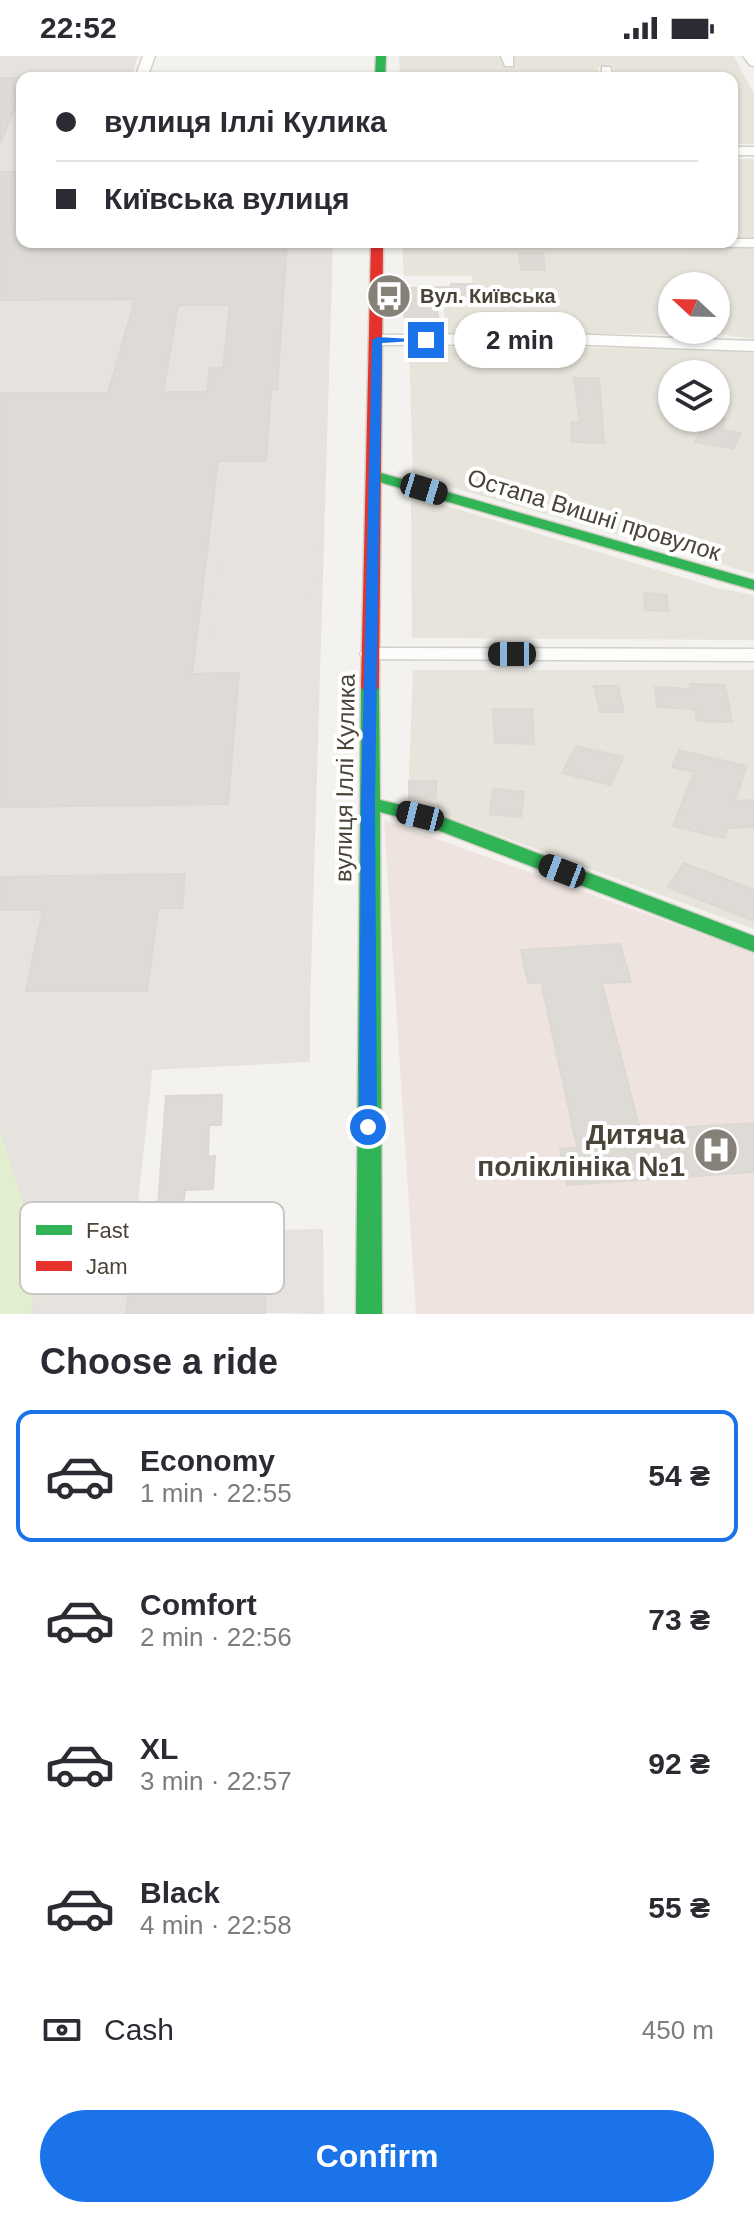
<!DOCTYPE html>
<meta charset="utf-8">
<style>
body{margin:0;font-family:Arial,sans-serif;background:#f7f7f7;color:#2b2b33;height:100vh;display:flex;flex-direction:column;font-size:30px;white-space:nowrap}
*{box-sizing:border-box;margin:0}
p{font-size:26px;color:#7c7c81}
.icon{flex:none;width:44px;height:44px;fill:none;stroke:currentColor;stroke-width:2;stroke-linecap:round;stroke-linejoin:round}
.map{position:relative;height:1258px;overflow:hidden}
.details{display:flex;flex-direction:column;background:#fff;flex:1}
.details>*{flex:none}
.guide{position:absolute;left:16px;top:16px;width:722px;height:176px;border-radius:16px;box-shadow:0 2px 6px #0004;display:grid;align-content:center;height:176px;padding:0 40px;background:#fff}
.needle{width:52px;rotate:292deg}
.fabs{position:absolute;left:658px;top:216px;display:grid;gap:16px}
.fabs a{display:grid;place-items:center;width:72px;height:72px;border-radius:50%;background:#fff;box-shadow:0 2px 6px #0004;font-size:40px}
.end{position:absolute;width:36px;height:36px;margin:-18px;border:10px solid #1a73e8;background:#fff;box-shadow:0 0 0 4px #fff}
.from{border-radius:50%}
.bubble{position:absolute;height:56px;border-radius:28px;background:#fff;box-shadow:0 2px 6px #0004;font-size:26px;font-weight:700;line-height:56px;text-align:center}
.car{position:absolute;width:24px;height:48px;margin:-24px -12px;border-radius:10px;box-shadow:0 0 6px 2px #0007;background:linear-gradient(#222 24%,#8ab4d8 0 40%,#222 0 76%,#8ab4d8 0 86%,#222 0)}
.guide b{display:flex;align-items:center;gap:28px;height:76px;font-size:30px}
.guide b+b{border-top:2px solid #e1e1e2}
.guide i{width:20px;height:20px;background:#2b2b33}
ul{padding:0;list-style:none}
li{display:flex;align-items:center;gap:24px;height:132px;margin:0 16px 12px;padding:0 24px;border:4px solid transparent;border-radius:16px}
li div{flex:1}
li b{display:block;font-size:30px}
li em{font-style:normal;font-weight:700}
li.active{border-color:#1a73e8}
li>.icon{width:72px;height:72px;stroke-width:1.5}
h2{padding:0 40px;font-size:36px;line-height:96px}
.pay{display:flex;align-items:center;gap:20px;height:88px;padding:0 40px;font-size:30px}
.pay p{margin-inline-start:auto}
.primary-button{display:flex;gap:16px;margin-top:auto;padding:16px 40px}
.primary-button a{flex:1;height:92px;border-radius:48px;background:#1a73e8;color:#fff;font-size:32px;font-weight:700;line-height:92px;text-align:center}
.status{display:flex;justify-content:space-between;align-items:center;height:56px;padding:0 40px;background:#fff;direction:ltr}
.status svg{height:22px;fill:currentColor}
.map>svg:first-child{display:block}
</style>
<div class="status"><b>22:52</b><svg viewBox="0 0 49 12"><path d="M0 12V9h3v3zM5 12V6h3v6zM10 12V3h3v9zM15 12V0h3v12zM26 1h20v11H26zM47 4h2v5h-2z"/></svg></div>
<div class="map">
<svg width="754" height="1258" viewBox="0 0 754 1258">
<rect width="100%" height="100%" fill="#f4f2ee"/>
<g fill="#e7e4dc" fill-rule="evenodd">
<path d="M399,0H501L504,10H515L513,0H734L754,38V88H732V22H616L613,11H598L600,22H400Z"/>
<rect x="732" y="103" width="22" height="81"/>
<path d="M402,187L754,189V283L718,278H447L443,247L475,246L472,220H404ZM672,230H716V274H672Z"/>
<path d="M409,291L720,292L754,297V518L413,420ZM672,318H716V362H672Z"/>
<path d="M411,439L717,532L754,539V584L412,582Z"/>
<path d="M413,614H754V873L408,746Z"/>
</g>
<path fill="#e6e2de" d="M0,0H138L131,22H22V186H333L310,950L156,980L126,1258H0Z"/>
<path fill="#eee3df" d="M384,764L754,897V1258H416Z"/>
<path fill="#e1eecf" d="M0,1075L38,1194L31,1258H0Z"/>
<g fill="#e6e3df">
<path d="M223,469H314L310,580H251L248,607H207Z"/>
<path d="M310,950V1006L151,1014L156,980Z"/>
<path d="M323,1173L324,1258L265,1257L267,1174Z"/>
</g>
<g fill="#dedbd6" stroke="#dcd9d4" stroke-width="2" fill-rule="evenodd">
<path d="M0,22H22V34L1,87Z"/>
<path d="M0,116H22V186H287L277,333H271L266,405H218L192,618L239,617L228,748L0,751V337H108L135,243L0,244ZM178,249H230L223,312H210L207,336H163Z"/>
<path d="M519,197H543L545,214H521Z"/>
<path d="M451,228H473L476,247L436,246L439,268H405L403,250H411L410,232L450,231Z"/>
<path d="M574,322H599L604,387L572,386L571,366L580,367Z"/>
<path d="M708,362H725L722,374L741,377L733,393L695,386Z"/>
<path d="M644,537L667,539L668,555L645,554Z"/>
<path d="M690,628L725,629L732,666L697,665L695,653L657,651L655,631L691,633Z"/>
<path d="M594,630H618L624,656H600Z"/>
<path d="M493,653H532L534,688L495,687Z"/>
<path d="M576,690L623,701L611,729L562,717Z"/>
<path d="M679,694L747,710L735,745L754,744V771L728,772L724,782L673,770L694,716L672,711Z"/>
<path d="M409,725H436V742L409,741Z"/>
<path d="M493,733L524,736L521,761L490,758Z"/>
<path d="M684,807L754,834V865L668,831Z"/>
<path d="M185,818L182,852H158L147,935H26L43,854H0V821Z"/>
<path d="M620,888L631,926L602,927L640,1074L754,1067V1116L567,1129L560,1093L577,1091L541,926L528,927L521,894Z"/>
<path d="M222,1039L221,1069H209L208,1101L215,1100L213,1133L185,1134L180,1177H164L160,1215H206L210,1177L267,1174L265,1258H126L139,1151L158,1150L166,1040Z"/>
</g>
<g fill="none" stroke-linecap="round" stroke-linejoin="round">
<g stroke="#d2d0cb" stroke-width="3">
<g id="street">
<path d="M143,0H155L147,22H135Z"/>
<path d="M501,0H513V10H505Z"/>
<path d="M743,0H754V10L750,9Z"/>
<path d="M602,11H610L614,22H602Z"/>
<rect x="732" y="91" width="22" height="8"/>
<path d="M732,183H754V191L604,190L597,186H732Z"/>
<path d="M565,278L754,285V295L565,288L377,289L369,284L377,279Z"/>
<path d="M371,592L754,593V605L363,603L360,598L363,593Z"/>
</g>
</g>
<g stroke="#d3cfc5" stroke-width="3">
<g id="fast">
<path d="M376,0H386L385,22H375Z"/>
<path d="M374,415L754,524V534L369,423L366,420Z"/>
<path d="M370,627L379,632L380,744L427,755L754,880V896L414,765L380,756L382,1258H356L361,632Z"/>
</g>
</g>
<g stroke="#d3cfc5" stroke-width="3">
<path id="jam" d="M371,186H383L379,632L370,637L361,632Z"/>
</g>
<use href="#street" fill="#fdfdfc" fill-rule="evenodd"/>
<use href="#fast" fill="#30b455" fill-rule="evenodd"/>
<use href="#jam" fill="#e5322d" fill-rule="evenodd"/>
</g>
<path fill="#1a73e8" d="M377,281L431,284L382,287L375,747L377,1071L368,1077L359,1071L361,747L372,284Z"/>
<defs>
<g id="bus-disc" transform="scale(2.3)"><circle r="9.5" fill="#868178" stroke="#fff"/><path d="M-5-6H5V4H4V6H2V4H-2V6H-4V4H-5ZM-3.5-4V0h7V-4ZM-3.5 1.2v1.5H-2V1.2ZM2 1.2v1.5H3.5V1.2Z" fill="#fff"/></g>
<g id="hospital-disc" transform="scale(2.3)"><circle r="9.5" fill="#868178" stroke="#fff"/><path d="M-5-5h3v3.5h4V-5h3V5h-3V1.5h-4V5h-3Z" fill="#fff"/></g>
</defs>
<g fill-rule="evenodd">
<use href="#bus-disc" x="389" y="240"/>
<use href="#hospital-disc" x="716" y="1094"/>
</g>
<g text-anchor="middle" stroke-width="8" stroke-linejoin="round" paint-order="stroke">
<g font-size="20" font-weight="bold" fill="#4b4439" stroke="#fff" text-anchor="start">
<text x="420" y="247">Вул. Київська</text>
</g>
<g font-size="24" fill="#4b4439" stroke="#fff">
<text transform="translate(594 459) rotate(17)" y="8">Остапа Вишні провулок</text>
<text transform="translate(345 722) rotate(-89)" y="8">вулиця Іллі Кулика</text>
</g>
<g font-size="28" font-weight="bold" fill="#4b4439" stroke="#fff" text-anchor="end">
<text x="685" y="1088">Дитяча<tspan x="685" dy="32">поліклініка №1</tspan></text>
</g>
</g>
<rect x="20" y="1146" width="264" height="92" rx="12" fill="#fff" stroke="#c9c7c4" stroke-width="2"/>
<rect x="36" y="1169" width="36" height="10" fill="#30b455"/>
<rect x="36" y="1205" width="36" height="10" fill="#e5322d"/>
<g font-size="22" fill="#4b4439">
<text x="86" y="1182">Fast</text>
<text x="86" y="1218">Jam</text>
</g>
</svg>
<div class="fabs">
<a><svg class="needle" viewBox="-14 -14 28 28"><path d="M0-13l5 13h-10z" fill="#e53935"/><path d="M0 13l5-13h-10z" fill="#7c7c81"/></svg></a>
<a><svg class="icon" aria-label="layers" viewBox="0 0 24 24"><path d="M12 4l9 5-9 5-9-5zM3 14l9 5 9-5"/></svg></a>
</div>
<i class="end from" style="left:368px;top:1071px"></i>
<i class="end" style="left:426px;top:284px"></i>
<div class="bubble" style="left:454px;top:256px;width:132px">2 min</div>
<i class="car" style="left:424px;top:433px;rotate:107deg"></i>
<i class="car" style="left:512px;top:598px;rotate:270deg"></i>
<i class="car" style="left:420px;top:760px;rotate:284deg"></i>
<i class="car" style="left:562px;top:815px;rotate:291deg"></i>
<div class="guide">
<b><i class="from"></i>вулиця Іллі Кулика</b>
<b><i></i>Київська вулиця</b>
</div>
</div>
<section class="details">
<h2>Choose a ride</h2>
<ul>
<li class="active"><svg class="icon" aria-label="car" viewBox="0 0 24 24"><path d="M5 17H2v-5l4-1 3-4h7l3 4 3 1v5h-3M9 17h6M6 11h13"/><circle cx="7" cy="17" r="2"/><circle cx="17" cy="17" r="2"/></svg><div><b>Economy</b><p>1 min · 22:55</p></div><em>54 ₴</em></li>
<li><svg class="icon" aria-label="car" viewBox="0 0 24 24"><path d="M5 17H2v-5l4-1 3-4h7l3 4 3 1v5h-3M9 17h6M6 11h13"/><circle cx="7" cy="17" r="2"/><circle cx="17" cy="17" r="2"/></svg><div><b>Comfort</b><p>2 min · 22:56</p></div><em>73 ₴</em></li>
<li><svg class="icon" aria-label="car" viewBox="0 0 24 24"><path d="M5 17H2v-5l4-1 3-4h7l3 4 3 1v5h-3M9 17h6M6 11h13"/><circle cx="7" cy="17" r="2"/><circle cx="17" cy="17" r="2"/></svg><div><b>XL</b><p>3 min · 22:57</p></div><em>92 ₴</em></li>
<li><svg class="icon" aria-label="car" viewBox="0 0 24 24"><path d="M5 17H2v-5l4-1 3-4h7l3 4 3 1v5h-3M9 17h6M6 11h13"/><circle cx="7" cy="17" r="2"/><circle cx="17" cy="17" r="2"/></svg><div><b>Black</b><p>4 min · 22:58</p></div><em>55 ₴</em></li>
</ul>
<div class="pay"><svg class="icon" aria-label="cash" viewBox="0 0 24 24"><path d="M3 7h18v10H3z"/><circle cx="12" cy="12" r="2"/></svg>Cash<p>450 m</p></div>
<div class="primary-button"><a>Confirm</a></div>
</section>
